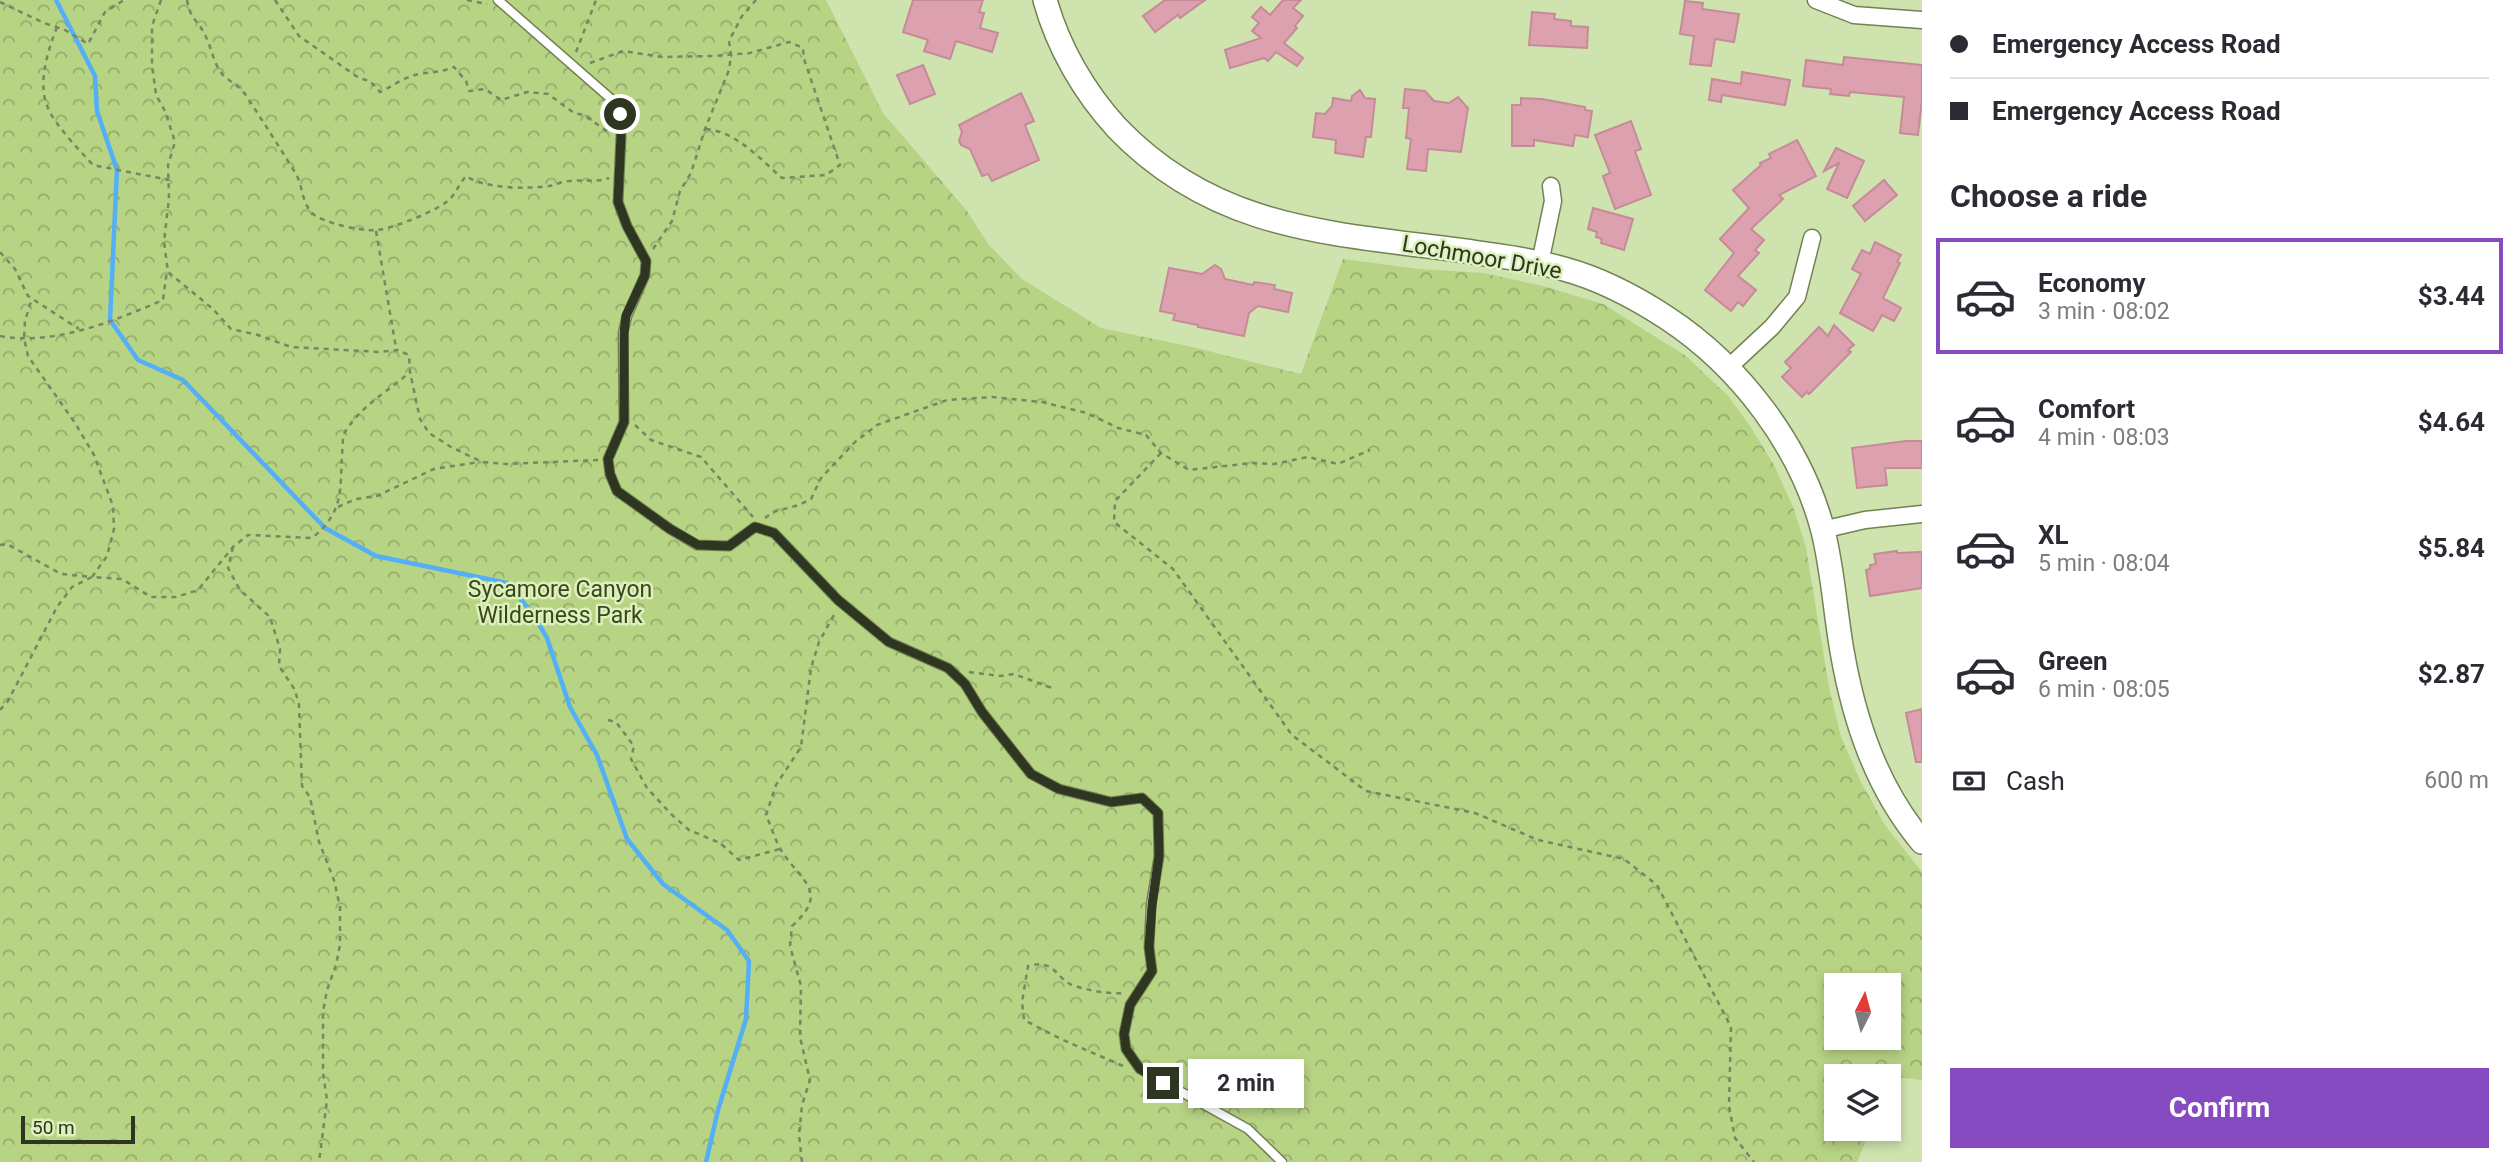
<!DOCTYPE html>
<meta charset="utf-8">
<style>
body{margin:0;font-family:Roboto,sans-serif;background:#f2f2f3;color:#2b2b33;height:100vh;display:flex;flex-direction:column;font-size:26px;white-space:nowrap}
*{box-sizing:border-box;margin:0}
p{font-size:23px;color:#7c7c81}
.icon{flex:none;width:38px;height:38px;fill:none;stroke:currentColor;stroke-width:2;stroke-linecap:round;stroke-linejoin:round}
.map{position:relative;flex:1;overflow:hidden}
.side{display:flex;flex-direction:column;background:#fff;width:595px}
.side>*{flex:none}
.guide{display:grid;align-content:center;height:154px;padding:0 28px;background:#fff}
.needle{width:46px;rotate:6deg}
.controls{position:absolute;left:1824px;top:973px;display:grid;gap:14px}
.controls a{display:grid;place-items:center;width:77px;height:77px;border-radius:0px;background:#fff;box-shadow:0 4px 10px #0003;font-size:35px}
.scale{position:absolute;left:21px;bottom:18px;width:114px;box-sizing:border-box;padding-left:7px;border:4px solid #2e3520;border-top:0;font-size:19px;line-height:24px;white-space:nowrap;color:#2e3520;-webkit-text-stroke:5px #dcf1bb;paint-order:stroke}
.end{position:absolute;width:32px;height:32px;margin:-16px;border:9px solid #2e3520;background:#fff;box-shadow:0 0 0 4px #fff}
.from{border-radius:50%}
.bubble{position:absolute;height:49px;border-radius:0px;background:#fff;box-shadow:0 4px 10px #0003;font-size:23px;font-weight:700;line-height:49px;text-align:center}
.guide b{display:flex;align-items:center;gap:24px;height:66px;font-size:26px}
.guide b+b{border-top:2px solid #e1e1e2}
.guide i{width:18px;height:18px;background:#2b2b33}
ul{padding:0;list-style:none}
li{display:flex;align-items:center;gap:21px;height:116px;margin:0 14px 10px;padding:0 14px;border:4px solid transparent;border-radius:0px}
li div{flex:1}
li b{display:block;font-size:26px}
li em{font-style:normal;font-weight:700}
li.selected{border-color:#874bc1}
li>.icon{width:63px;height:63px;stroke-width:1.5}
h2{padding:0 28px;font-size:32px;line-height:84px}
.pay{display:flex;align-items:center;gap:18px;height:77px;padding:0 28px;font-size:26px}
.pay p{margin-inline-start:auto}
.button{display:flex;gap:14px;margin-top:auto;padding:14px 28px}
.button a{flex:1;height:80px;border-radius:0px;background:#874bc1;color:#fff;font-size:28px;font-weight:700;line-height:80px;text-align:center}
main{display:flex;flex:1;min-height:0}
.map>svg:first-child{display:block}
</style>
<main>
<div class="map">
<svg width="1922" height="1162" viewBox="0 0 1922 1162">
<defs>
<pattern id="park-crowns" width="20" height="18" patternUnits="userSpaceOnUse" patternTransform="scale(1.75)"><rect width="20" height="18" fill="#b7d384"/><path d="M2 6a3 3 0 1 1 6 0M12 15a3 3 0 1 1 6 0" fill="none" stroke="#95ac6c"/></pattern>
</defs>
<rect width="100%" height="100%" fill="#cfe3ae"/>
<path fill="url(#park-crowns)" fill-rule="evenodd" d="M0,0H826L883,113L967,211L988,244L1022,279L1101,328L1188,346L1301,374L1343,259L1420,269L1483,273L1543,286L1603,304L1686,356L1728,396L1750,426L1774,465L1794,509L1806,548L1829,687L1841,737L1861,782L1885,825L1922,872V1080L1895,1077L1888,1091V1076H1836V1129H1871L1857,1162H0ZM1836,985H1888V1038H1836Z"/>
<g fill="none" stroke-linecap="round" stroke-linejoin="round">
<path stroke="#53aff6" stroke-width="4.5" d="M56,0L95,76L97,111L117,170L110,320L138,360L183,380L325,528L376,556L507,583L533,614L547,638L570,707L597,755L627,839L663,884L727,930L749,961L746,1019L718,1110L706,1162"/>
</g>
<g fill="#dda0ae" stroke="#c68b98" stroke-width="2">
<path d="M913,0H983L979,12L984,13L980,28L998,33L992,52L956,41L950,59L924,51L928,40L903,32Z"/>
<path d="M1165,0H1205L1180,18L1178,15L1155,32L1143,16Z"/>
<path d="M1283,0H1301L1293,8L1303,16L1295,26L1297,28L1284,43L1303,58L1297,66L1276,52L1268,61L1264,58L1230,68L1225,50L1261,38L1252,31L1259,23L1252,17L1261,7L1270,15Z"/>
<path d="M1685,1L1703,3L1702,9L1739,14L1734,42L1715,39L1711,66L1690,64L1694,36L1680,34Z"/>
<path d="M1532,12L1555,14L1554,19L1571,21V26L1588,27L1587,48L1529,45Z"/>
<path d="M1844,57L1922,65V100L1918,135L1900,133L1904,97L1850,92L1849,96L1830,94L1831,89L1803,86L1806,60L1843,65Z"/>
<path d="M923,65L935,94L910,104L897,75Z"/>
<path d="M1742,72L1790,80L1785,105L1722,95L1721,102L1709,100L1712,79L1741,84Z"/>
<path d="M1405,89L1425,91L1434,101L1449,103L1458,97L1468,108L1461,152L1428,149L1426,171L1407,169L1411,139L1406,138L1409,108H1403Z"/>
<path d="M1360,90L1365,98L1375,99L1371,137H1366L1363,157L1335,153L1336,140L1313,137L1316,113L1325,114L1332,106L1333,98L1351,101L1352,96Z"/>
<path d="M1021,93L1034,121L1025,125L1039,160L992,181L988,174L982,176L970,149L961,145L959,141L962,132L959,125Z"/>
<path d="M1521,98L1542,99L1585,107V110L1592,111L1588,137L1575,135L1573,146L1534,140V146H1512V105H1521Z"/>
<path d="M1631,121L1641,149L1635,151L1651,195L1615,209L1603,176L1610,173L1595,135Z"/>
<path d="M1797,140L1816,176L1779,195L1783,199L1751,229L1764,240L1755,250L1759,253L1738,276L1756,290L1743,306L1738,302L1731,311L1705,290L1734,253L1720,239L1749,208L1733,190L1761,165L1760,163L1771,158L1769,154Z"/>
<path d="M1836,148L1864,161L1847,198L1827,189L1839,163L1824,171Z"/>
<path d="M1884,180L1897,195L1865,221L1853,206Z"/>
<path d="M1593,208L1633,219L1624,250L1601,243L1602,239L1596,237L1597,232L1588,229Z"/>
<path d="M1875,242L1901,255L1897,262L1900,263L1883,298L1901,308L1894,321L1882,315L1873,331L1840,313L1861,274L1852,269L1862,250L1870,254Z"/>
<path d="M1215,265L1221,269L1225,279L1253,285L1254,282L1275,285L1274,289L1292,293L1288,312L1258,306L1249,313L1244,336L1198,327V325L1173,320L1175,314L1160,311L1169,268L1202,274Z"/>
<path d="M1834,325L1854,345L1848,350L1851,352L1809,394L1807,392L1802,397L1782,377L1791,368L1785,362L1819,327L1828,336Z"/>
<path d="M1906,441H1922V468H1885L1887,485L1857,488L1852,448Z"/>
<path d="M1897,551V553L1922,552V588L1870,596L1866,570L1870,569V565L1876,564L1874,554Z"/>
<path d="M1922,709V762H1916L1906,713Z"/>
</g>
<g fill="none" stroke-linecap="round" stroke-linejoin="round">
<g stroke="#728352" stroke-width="11">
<path id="lane" d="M498,0L610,98L620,114L621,136L618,202L627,226L646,261L645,275L627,316L623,333L624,422L608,459L610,474L617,491L670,529L697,545L729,546L755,527L774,533L838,600L889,642L948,668L965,684L982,712L1031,774L1059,789L1111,802L1142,798L1158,813L1159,856L1151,905L1149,947L1152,971L1130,1005L1124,1034L1126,1049L1140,1069L1248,1129L1282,1162"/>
</g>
<g stroke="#728352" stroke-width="19">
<g id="street">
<path d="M1816,0L1854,15L1922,20"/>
<path d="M1540,263L1553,201L1551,186"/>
<path d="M1728,368L1772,327L1797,297L1812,238"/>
<path d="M1822,530L1865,520L1922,514"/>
</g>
</g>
<g stroke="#728352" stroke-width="26">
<path id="secondary" d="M1045,0C1058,47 1084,92 1117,128C1214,229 1328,233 1458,250C1493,255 1529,259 1564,269C1601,279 1635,297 1667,318C1740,366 1801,446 1823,531C1833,571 1835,611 1842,651C1854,720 1876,787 1922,842"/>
</g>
<g stroke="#798662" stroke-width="2.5" stroke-dasharray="5 5" stroke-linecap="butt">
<path d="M161,0L152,26V65L156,95L165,111L175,142L168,165L169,198L164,242L168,272L213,309L231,329L258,335L291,347L380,352L397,350L409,355L410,372L420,419L429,433L451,447L482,462L506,464L598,460"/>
<path d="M187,0C190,20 200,22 206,37C212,49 214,66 224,76C233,84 241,87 247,97C264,123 280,148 296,174C303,186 301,201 312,213C322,223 364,232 378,230C394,228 440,210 451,198C456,192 460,183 466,176C485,189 527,189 549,186C556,185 562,181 570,181C584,179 595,183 609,178"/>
<path d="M275,0L299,36L359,78L370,81L380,92C393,86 404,77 419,74C431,72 442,72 454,67L466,81L469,91L485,89L501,100L527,92L548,94L574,113L584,115L608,132"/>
<path d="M467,0L487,4"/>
<path d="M0,2L44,23L65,30L88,44L105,12L124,0"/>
<path d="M57,27C48,50 37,84 48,108C55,125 80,151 93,165L169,180"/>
<path d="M576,52L596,0"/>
<path d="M590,63L623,51L663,57L713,56L750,53L789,42L803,48L804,59L840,165L826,175L782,178C760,159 736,131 705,129"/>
<path d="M376,231L396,348"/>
<path d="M653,249L672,221L680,191L691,173L705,129L729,70L731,55L729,41L742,16L756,0"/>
<path d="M0,252L15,269L28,296L79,329"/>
<path d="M0,336C54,346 114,321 163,300L167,270"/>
<path d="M635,425L651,440L701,457L753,517"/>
<path d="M1161,453L1115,501L1114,522L1173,569L1292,735L1366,791L1475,813L1538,840L1624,859L1657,885L1731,1027L1729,1106L1735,1138L1754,1162"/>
<path d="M338,507L356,499L377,496L434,469L480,462"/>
<path d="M765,518L773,512L799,505L811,499L821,478L855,442L877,425L947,400L993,397L1042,402L1087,413L1118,428L1146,435L1161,453L1189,470L1252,463L1274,464L1308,457L1338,464L1370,450"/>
<path d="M0,545L7,544L61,574L92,577L107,556L114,529L113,506L94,455L75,423L28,356L24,338L25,321L32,298"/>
<path d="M233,547L228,568L240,590L270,617L280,649L279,666L295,690L299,705L302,786L310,797L319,842L334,880L340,907V945L336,965L327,990L323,1012V1073L327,1100L319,1162"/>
<path d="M969,672L1000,676L1014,674L1052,688"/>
<path d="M0,710L8,701L57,607L72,587L92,577L122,579L151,597H176L198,590L233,547L248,535L312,538C344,512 340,491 342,454C343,447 342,438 345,432C361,406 387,392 410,372"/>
<path d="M608,720L616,722L634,746L631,759L647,788L672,815L689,830L720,843L739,860L780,849"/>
<path d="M1123,1066L1061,1039L1024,1020L1022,1002L1028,966C1057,958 1056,981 1075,986C1091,991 1109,994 1125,993"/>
<path d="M802,1162L799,1135L802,1105L810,1080L800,1037L801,986L790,946L792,926C831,891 800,881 781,850C775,840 771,826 766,815L776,785L801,747L811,668L819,642L835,613"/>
</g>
<use href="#lane" stroke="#fff" stroke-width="8"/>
<use href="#street" stroke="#fff" stroke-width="16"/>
<use href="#secondary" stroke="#fff" stroke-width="23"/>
</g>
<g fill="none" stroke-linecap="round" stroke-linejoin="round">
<path stroke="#2e3520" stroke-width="9" d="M620,114L621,136L618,202L627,226L646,261L645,275L626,316L624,333V422L608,459L610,474L617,491L670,529L698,545L729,546L755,527L774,533L838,600L889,642L948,668L965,684L982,712L1031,774L1059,789L1111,802L1142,798L1158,813L1159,856L1152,905L1149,947L1152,971L1130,1005L1124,1034L1126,1049L1140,1069L1163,1083"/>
</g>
<g text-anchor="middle" stroke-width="5" stroke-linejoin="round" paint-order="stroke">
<g font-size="23" fill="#2e3520" stroke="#dcf1bb">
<text transform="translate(1482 257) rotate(10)" y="8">Lochmoor Drive</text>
</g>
<g font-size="23" fill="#3a471e" stroke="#dcf1bb">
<text x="560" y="597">Sycamore Canyon<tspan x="560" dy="26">Wilderness Park</tspan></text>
</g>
</g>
</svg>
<div class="controls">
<a><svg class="needle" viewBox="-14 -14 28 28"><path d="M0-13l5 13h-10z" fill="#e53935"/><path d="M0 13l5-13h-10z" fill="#7c7c81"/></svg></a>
<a><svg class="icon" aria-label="layers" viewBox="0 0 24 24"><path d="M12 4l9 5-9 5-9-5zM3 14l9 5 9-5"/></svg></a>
</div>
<div class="scale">50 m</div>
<i class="end from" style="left:620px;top:114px"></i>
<i class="end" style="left:1163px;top:1083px"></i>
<div class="bubble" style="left:1188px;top:1059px;width:116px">2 min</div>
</div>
<section class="side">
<div class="guide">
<b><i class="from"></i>Emergency Access Road</b>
<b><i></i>Emergency Access Road</b>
</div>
<h2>Choose a ride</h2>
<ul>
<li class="selected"><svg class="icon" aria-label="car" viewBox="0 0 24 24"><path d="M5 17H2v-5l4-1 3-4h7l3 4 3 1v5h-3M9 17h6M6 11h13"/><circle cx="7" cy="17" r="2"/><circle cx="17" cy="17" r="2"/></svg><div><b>Economy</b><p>3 min · 08:02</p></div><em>$3.44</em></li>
<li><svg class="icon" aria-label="car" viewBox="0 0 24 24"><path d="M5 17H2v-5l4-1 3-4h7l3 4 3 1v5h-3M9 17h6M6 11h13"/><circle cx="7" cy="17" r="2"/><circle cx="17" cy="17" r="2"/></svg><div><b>Comfort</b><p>4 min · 08:03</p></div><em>$4.64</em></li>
<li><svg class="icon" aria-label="car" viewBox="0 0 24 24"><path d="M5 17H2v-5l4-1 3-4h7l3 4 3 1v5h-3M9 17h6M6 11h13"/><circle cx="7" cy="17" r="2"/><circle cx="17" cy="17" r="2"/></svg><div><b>XL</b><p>5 min · 08:04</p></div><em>$5.84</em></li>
<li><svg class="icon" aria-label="car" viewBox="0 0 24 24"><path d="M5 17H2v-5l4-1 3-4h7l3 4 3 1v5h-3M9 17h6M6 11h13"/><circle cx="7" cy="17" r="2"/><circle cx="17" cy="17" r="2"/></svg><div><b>Green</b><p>6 min · 08:05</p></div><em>$2.87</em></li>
</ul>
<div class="pay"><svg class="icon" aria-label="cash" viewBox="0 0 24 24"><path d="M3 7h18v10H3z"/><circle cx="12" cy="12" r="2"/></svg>Cash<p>600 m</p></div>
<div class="button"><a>Confirm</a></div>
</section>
</main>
